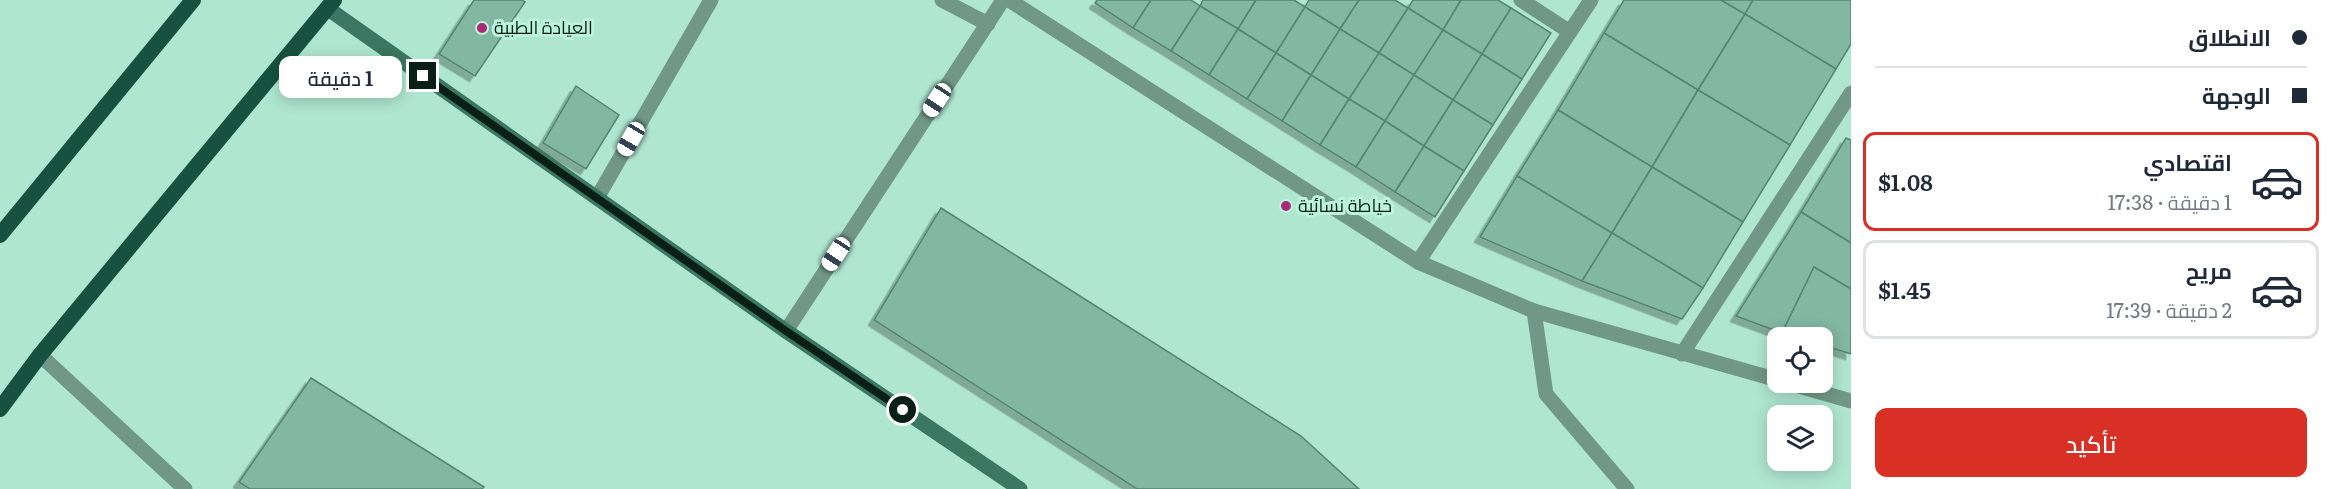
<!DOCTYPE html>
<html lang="ar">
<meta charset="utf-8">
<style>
body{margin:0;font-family:Literata,Cairo,serif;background:#f6f6f7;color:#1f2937;direction:rtl;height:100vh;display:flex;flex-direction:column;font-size:22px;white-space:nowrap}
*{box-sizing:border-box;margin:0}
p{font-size:20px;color:#747a83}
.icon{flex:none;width:33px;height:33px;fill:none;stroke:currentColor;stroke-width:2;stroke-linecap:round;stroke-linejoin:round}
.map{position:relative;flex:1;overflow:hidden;direction:ltr}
.side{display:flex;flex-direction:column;background:#fff;width:480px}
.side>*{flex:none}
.hud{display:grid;align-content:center;height:132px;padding:0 24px;background:#fff}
.buttons{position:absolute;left:1767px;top:327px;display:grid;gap:12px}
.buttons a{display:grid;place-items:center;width:66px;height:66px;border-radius:12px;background:#fff;box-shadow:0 3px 15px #0003;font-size:30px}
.end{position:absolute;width:27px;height:27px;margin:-14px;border:8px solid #091f17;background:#fff;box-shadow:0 0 0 3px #fff}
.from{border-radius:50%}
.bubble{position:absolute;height:42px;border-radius:12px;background:#fff;box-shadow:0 3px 15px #0003;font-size:20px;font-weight:600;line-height:42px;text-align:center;direction:rtl}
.car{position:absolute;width:18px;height:36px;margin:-18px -9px;border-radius:8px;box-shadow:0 0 4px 2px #0007;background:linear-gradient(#fff 24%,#345 0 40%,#fff 0 76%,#345 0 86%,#fff 0)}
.hud b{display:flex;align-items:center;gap:21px;height:57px;font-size:22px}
.hud b+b{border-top:2px solid #e0e1e3}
.hud i{width:15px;height:15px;background:#1f2937}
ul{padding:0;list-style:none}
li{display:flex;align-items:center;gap:18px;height:99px;margin:0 12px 9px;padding:0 12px;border:3px solid #e0e1e3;border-radius:12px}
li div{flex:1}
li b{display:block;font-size:22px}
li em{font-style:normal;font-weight:600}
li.selected{border-color:#d93025}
li>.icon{width:54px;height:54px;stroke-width:1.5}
.button{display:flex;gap:12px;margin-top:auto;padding:12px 24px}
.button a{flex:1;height:69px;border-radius:12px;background:#d93025;color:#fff;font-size:24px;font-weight:600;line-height:69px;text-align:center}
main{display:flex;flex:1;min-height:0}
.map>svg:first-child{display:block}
</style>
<main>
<section class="side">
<div class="hud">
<b><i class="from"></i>الانطلاق</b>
<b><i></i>الوجهة</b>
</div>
<ul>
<li class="selected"><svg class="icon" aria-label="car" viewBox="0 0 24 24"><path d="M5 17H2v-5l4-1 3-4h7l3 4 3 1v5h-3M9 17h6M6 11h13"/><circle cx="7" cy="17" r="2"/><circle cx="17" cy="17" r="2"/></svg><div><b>اقتصادي</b><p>1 دقيقة · 17:38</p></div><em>$1.08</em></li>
<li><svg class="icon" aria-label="car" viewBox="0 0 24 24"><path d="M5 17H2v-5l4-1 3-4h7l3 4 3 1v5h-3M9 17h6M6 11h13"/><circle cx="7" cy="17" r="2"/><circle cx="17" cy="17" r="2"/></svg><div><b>مريح</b><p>2 دقيقة · 17:39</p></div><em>$1.45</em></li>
</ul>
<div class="button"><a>تأكيد</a></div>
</section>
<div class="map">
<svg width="1851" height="489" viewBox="0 0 1851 489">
<defs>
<filter id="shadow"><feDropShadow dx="-5.5" dy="5.5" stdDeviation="0" flood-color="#0004"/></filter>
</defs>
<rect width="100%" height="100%" fill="#afe6d0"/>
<g fill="#82b7a2" stroke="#538673" stroke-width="1.5" filter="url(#shadow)">
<path d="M474,0H522L525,2L475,76L439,54Z"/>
<path d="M1097,0H1151L1133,28L1095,3Z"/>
<path d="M1151,0H1191L1200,6L1171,51L1133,28Z"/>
<path d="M1203,0H1256L1238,29L1200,6Z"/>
<path d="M1256,0H1294L1305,7L1276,53L1238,29Z"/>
<path d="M1309,0H1359L1340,29L1305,7Z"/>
<path d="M1359,0H1395L1408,8L1379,53L1340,29Z"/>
<path d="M1413,0H1461L1443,30L1408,8Z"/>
<path d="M1461,0H1498L1511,8L1482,54L1443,30Z"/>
<path d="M1624,0H1721L1745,14L1698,90L1604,33Z"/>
<path d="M1721,0H1753L1745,14Z"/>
<path d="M1753,0H1851V44L1836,69L1745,14Z"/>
<path d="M1200,6L1238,29L1209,75L1171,51Z"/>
<path d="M1305,7L1340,29L1311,75L1276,53Z"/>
<path d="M1408,8L1443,30L1414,75L1379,53Z"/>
<path d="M1511,8L1551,33L1522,79L1482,54Z"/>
<path d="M1745,14L1836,69L1790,145L1698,90Z"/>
<path d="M1238,29L1276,53L1247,99L1209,75Z"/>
<path d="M1340,29L1379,53L1349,99L1311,75Z"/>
<path d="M1443,30L1482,54L1453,100L1414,75Z"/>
<path d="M1604,33L1698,90L1652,167L1558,110Z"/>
<path d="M1276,53L1311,75L1282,121L1247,99Z"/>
<path d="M1379,53L1414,75L1385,121L1349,99Z"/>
<path d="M1482,54L1522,79L1493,125L1453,100Z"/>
<path d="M1311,75L1349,99L1320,145L1282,121Z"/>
<path d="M1414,75L1453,100L1424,146L1385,121Z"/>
<path d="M576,86L619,115L586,169L543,143Z"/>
<path d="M1698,90L1790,145L1743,222L1652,167Z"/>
<path d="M1349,99L1385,121L1356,167L1320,145Z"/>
<path d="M1453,100L1493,125L1464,171L1424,146Z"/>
<path d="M1558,110L1652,167L1612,233L1517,176Z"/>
<path d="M1385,121L1424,146L1395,192L1356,167Z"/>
<path d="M1846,138L1851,140V243L1801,212Z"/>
<path d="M1424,146L1464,171L1435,217L1395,192Z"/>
<path d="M1652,167L1743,222L1703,288L1612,233Z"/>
<path d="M1517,176L1612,233L1582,281L1480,237Z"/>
<path d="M941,208L1301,436L1359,489H1137L874,320Z"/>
<path d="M1801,212L1851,243V289L1814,267L1782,333L1736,316Z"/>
<path d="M1612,233L1703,288L1682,319L1582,281Z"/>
<path d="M1814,267L1851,289V354L1822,345V338H1797L1782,333Z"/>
<path d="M311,378L484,487L482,489H250L239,482Z"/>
</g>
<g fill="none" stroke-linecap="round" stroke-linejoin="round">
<g stroke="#719788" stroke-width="15">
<path d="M942,0L988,24"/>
<path d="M1009,0L1418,262L1534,311L1778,380"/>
<path d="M1521,0L1570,32"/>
<path d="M597,198L711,0"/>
<path d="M1418,262L1591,0"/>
<path d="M1534,311L1546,394L1627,489"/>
<path d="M786,331L1003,0"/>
<path d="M1682,354L1851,93"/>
<path d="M40,355L185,489"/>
<path d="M1785,382L1851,401"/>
</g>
<path stroke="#3b7762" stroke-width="15" d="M327,8L786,331L1020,489"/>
<g stroke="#16523f" stroke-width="16">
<path d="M0,235L193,0"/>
<path d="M0,409L40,355L334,0"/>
</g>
</g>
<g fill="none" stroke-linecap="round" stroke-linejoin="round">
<path stroke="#091f17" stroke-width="8" d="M423,76L786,331L903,410"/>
</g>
<g fill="#aa2a78" stroke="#bcf3dd" stroke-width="2">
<circle cx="482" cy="28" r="6"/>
<circle cx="1286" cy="206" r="6"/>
</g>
<g text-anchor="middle" stroke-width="6" stroke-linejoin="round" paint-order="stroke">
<g font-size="18" fill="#091f17" stroke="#bcf3dd" text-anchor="start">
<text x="494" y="34">العيادة الطبية</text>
<text x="1298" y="212">خياطة نسائية</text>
</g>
</g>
</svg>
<div class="buttons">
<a><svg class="icon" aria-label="locate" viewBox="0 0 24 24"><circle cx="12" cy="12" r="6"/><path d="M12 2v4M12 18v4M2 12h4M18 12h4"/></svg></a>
<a><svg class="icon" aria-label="layers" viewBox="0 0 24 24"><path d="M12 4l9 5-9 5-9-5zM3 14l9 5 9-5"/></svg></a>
</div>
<i class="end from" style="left:903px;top:410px"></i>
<i class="end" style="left:423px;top:76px"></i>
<div class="bubble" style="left:279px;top:56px;width:123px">1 دقيقة</div>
<i class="car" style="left:937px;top:100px;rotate:213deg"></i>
<i class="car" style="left:631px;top:139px;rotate:210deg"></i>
<i class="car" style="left:836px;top:254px;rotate:213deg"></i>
</div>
</main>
